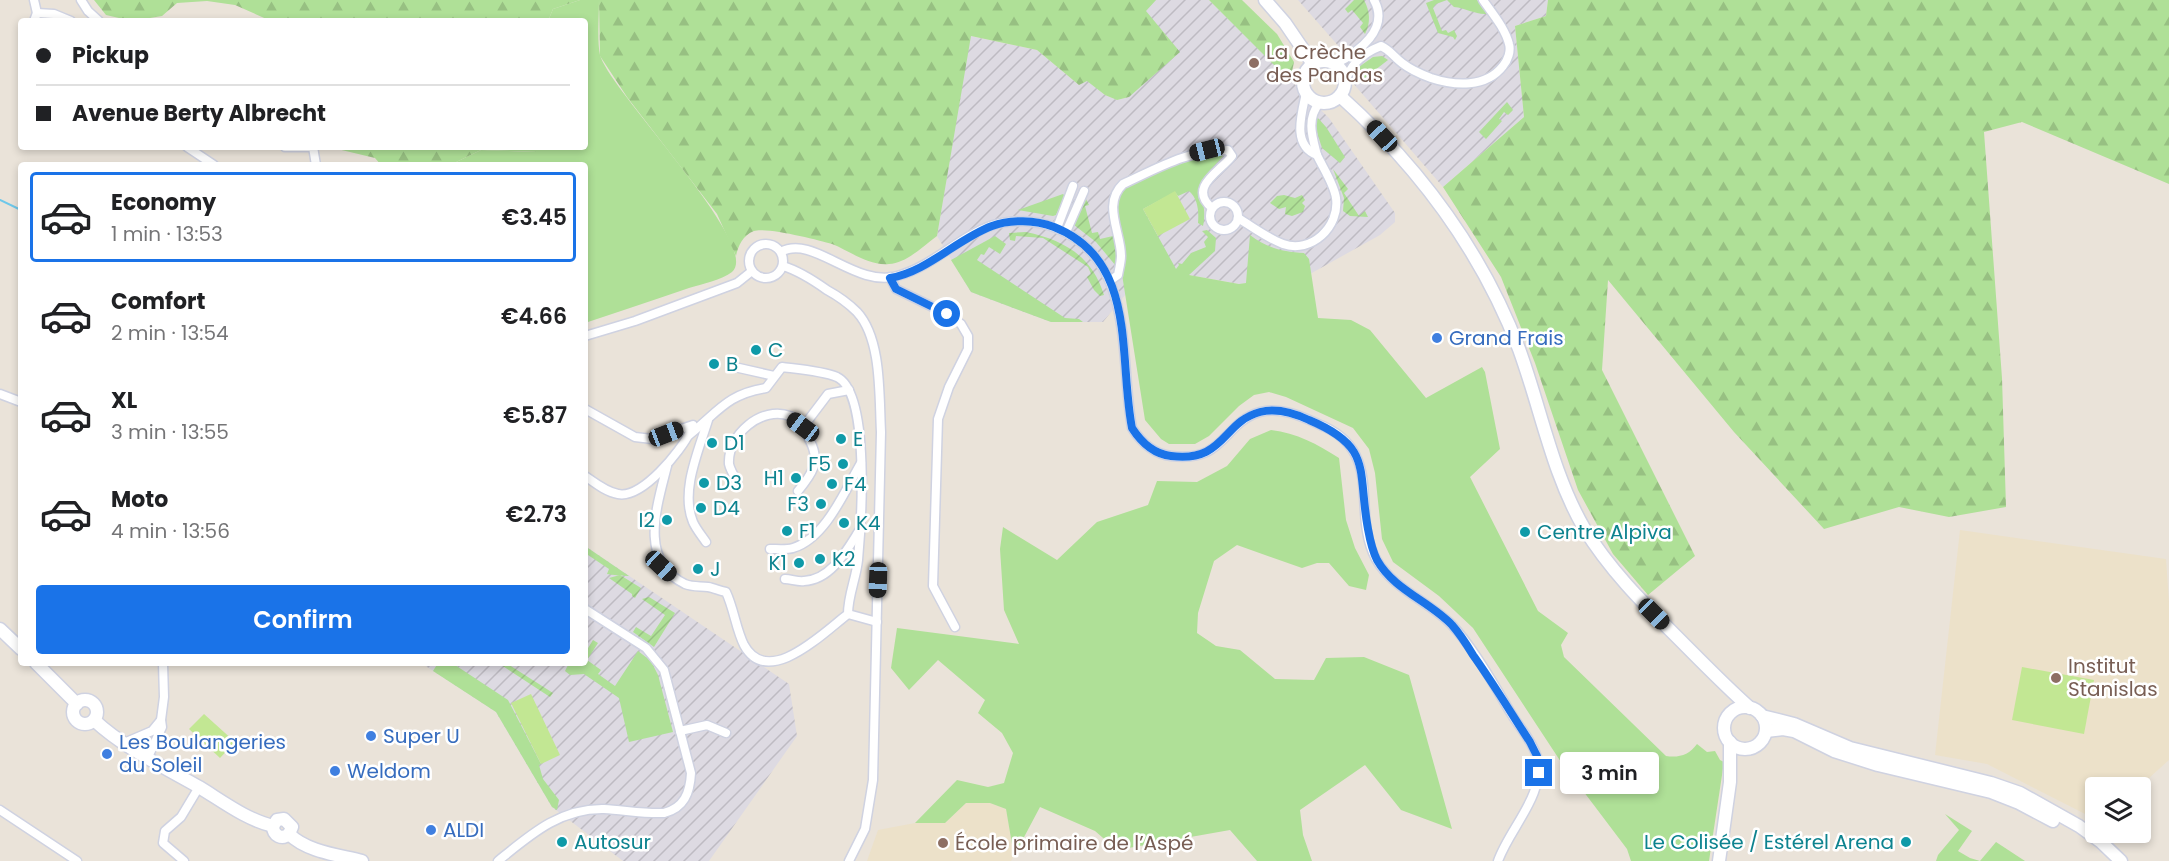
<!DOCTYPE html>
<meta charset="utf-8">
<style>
body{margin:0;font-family:Poppins,sans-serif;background:#f2f2f2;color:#202124;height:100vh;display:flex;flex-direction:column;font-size:22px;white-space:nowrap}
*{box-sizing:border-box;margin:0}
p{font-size:20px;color:#757577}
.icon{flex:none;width:33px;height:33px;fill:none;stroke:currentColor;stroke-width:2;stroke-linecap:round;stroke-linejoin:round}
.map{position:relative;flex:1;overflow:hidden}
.drawer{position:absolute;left:18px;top:162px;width:570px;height:504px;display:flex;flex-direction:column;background:#fff;border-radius:6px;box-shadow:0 3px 9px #0003}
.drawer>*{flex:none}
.banner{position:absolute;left:18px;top:18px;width:570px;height:132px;border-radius:6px;box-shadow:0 3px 9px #0003;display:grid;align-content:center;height:132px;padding:0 18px;background:#fff}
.buttons{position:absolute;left:2085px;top:777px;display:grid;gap:12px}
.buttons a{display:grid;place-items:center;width:66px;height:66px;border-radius:6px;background:#fff;box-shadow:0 3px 9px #0003;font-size:30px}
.end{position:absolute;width:27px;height:27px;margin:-14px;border:8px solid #1a73e8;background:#fff;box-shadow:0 0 0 3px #fff}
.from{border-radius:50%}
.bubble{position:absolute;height:42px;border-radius:6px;background:#fff;box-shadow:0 3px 9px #0003;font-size:20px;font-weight:600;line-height:42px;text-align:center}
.car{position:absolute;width:18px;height:36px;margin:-18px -9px;border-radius:8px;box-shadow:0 0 4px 2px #0007;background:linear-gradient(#222 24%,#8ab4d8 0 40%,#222 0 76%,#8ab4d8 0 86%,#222 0)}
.banner b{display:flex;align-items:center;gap:21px;height:57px;font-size:22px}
.banner b+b{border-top:2px solid #e0e0e0}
.banner i{width:15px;height:15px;background:#202124}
ul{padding:10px 0 0;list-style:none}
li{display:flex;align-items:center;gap:18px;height:90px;margin:0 12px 9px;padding:0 6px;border:3px solid transparent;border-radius:6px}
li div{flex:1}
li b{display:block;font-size:22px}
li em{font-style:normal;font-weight:600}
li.on{border-color:#1a73e8}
li>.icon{width:54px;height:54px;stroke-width:1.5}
.cta{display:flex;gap:12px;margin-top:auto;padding:12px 18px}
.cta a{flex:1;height:69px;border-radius:6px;background:#1a73e8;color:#fff;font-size:24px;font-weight:600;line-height:69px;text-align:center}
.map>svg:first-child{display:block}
</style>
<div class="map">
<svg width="2169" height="861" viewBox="0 0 2169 861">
<defs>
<pattern id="industrial-furrows" width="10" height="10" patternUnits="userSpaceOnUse" patternTransform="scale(1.5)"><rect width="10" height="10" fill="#dddae2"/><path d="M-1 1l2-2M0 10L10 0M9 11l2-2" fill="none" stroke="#bebbc2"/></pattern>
<pattern id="forest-firs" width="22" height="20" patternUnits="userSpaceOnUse" patternTransform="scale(1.5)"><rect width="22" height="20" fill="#afe097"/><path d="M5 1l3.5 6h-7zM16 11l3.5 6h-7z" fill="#97c082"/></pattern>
<pattern id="garden-furrows" width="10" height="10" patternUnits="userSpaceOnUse" patternTransform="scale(1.5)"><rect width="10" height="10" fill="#afe097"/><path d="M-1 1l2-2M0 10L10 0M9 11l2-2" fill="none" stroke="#97c082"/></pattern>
</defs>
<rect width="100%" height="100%" fill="#eae3d9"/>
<g fill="url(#industrial-furrows)">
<path d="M1156,0H1209L1329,118L1395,213V222L1380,235L1310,274L1240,284L1189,275L1133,290L1126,294L1103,322H1051L971,292L937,236L970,36L1037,50L1079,85L1087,80L1105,95L1117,100L1129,97L1145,11Z"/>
<path d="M1298,0H1548L1546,16L1515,26L1524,117L1443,187L1352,82L1341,49Z"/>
<path d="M585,546L789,684L797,736L709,861H623L552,807L496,712L421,663H585Z"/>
</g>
<g fill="#ece1c9">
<path d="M1960,530L2166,559L2169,602V760L2139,787L2096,788L2095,819L1987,764L1935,755Z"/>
<path d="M966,803H990L1006,809L1014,856L1011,861H867L878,830L915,823H945Z"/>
</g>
<g fill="#afe097">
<path d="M580,0H599C599,15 597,42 600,55C609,90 763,246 732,272C722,280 702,284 689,288C655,300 620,311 585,323V165H450L481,150L537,152V147H585V21H548L553,9Z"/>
<path d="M1434,0H1477L1487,14C1476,15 1466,8 1454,7L1447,0L1436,4L1433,8L1442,31L1446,30L1448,33L1454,30L1457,36L1455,40L1453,37L1438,33L1426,3Z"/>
<path d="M1382,56L1388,60L1357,84L1354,81V72L1356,69L1373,57Z"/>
<path d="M1507,102L1513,110L1508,115L1504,112L1499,119L1502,121L1486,139L1479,132Z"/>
<path d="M1317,117L1326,127L1345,157L1340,163L1322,148L1313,120Z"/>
<path d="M1223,153V156C1215,166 1200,178 1202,192C1203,205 1206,213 1203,226L1198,223C1199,211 1198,199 1189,191L1178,196L1175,192L1143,209L1176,269L1179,265L1178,263L1182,264L1191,253L1206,247L1204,242L1208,237L1202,231L1207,230L1216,238L1215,251L1189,275L1239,284L1246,283L1250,235C1267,248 1283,252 1304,253L1309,259L1318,318L1351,320L1370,330L1426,398L1482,367L1485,372L1500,449L1470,477L1538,611L1568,633L1561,645L1564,657L1666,756C1679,758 1689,755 1697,744L1707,752L1715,751L1720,760L1724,762L1709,861H1631L1627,849L1559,759L1473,628L1439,596L1393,562L1382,539L1375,473L1369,449L1353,428L1286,397L1269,392L1254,395L1239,406L1209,436L1195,444H1169L1161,439L1145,420L1121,268L1116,198L1122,187L1186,158Z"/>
<path d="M1063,194L1065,196L1056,215L1053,216L1018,210Z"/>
<path d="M995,236L1006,244L1000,254L989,247L984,255L981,254L977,260L1065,318L1079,319L1083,322H1051L971,292L951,260Z"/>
<path d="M1271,430C1297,433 1317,444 1339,458L1346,520L1355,548L1369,575L1366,590L1349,586L1329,563H1317L1302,568L1237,545L1214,561L1198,613L1197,633L1216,646L1240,650L1275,679L1314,680L1326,658L1364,657L1409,675L1452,829L1401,810L1365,765L1300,810L1303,835L1312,861H1257L1230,830L1117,850L1095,831L1040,807L1014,856L1006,809L990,803H966L945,823H915L957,780L988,787L1004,783L1013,753L1002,733L978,713L985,700L938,660L909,690L891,668L897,628L1019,644L1004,610L1000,549L1003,527L1057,560L1097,522L1148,505L1157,481L1197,482L1227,466L1250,439Z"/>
<path d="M585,546L629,576C626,576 611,575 607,574L609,569L585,553Z"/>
<path d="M593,640L598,643L587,660L601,670L598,674L615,686L638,651L651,661L658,675L673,732L629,742L619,698L584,674L570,675L565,671L569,663H585V653Z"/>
<path d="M438,663H452L508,700L541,764L539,765L543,779L559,800L557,810L552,807L496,712L433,671Z"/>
<path d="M1945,814L1972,831L1958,851L1970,858L1980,861H1936L1938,855L1959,830Z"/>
<path d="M1996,842L2025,861H1980Z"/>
</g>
<g fill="url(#forest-firs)">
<path d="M94,0H580L553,9L548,21H271L235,5L207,1L177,3L162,16L132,21L106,15Z"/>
<path d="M599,0H1156L1146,11L1180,52L1129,97L1117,100L1105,95L1087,81L1079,85L1037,50L971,36L937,236C923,246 907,263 889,264C868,266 850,251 832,244C818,240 767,227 754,231C743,235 738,246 736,256L717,214L627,97L600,56Z"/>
<path d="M1209,0H1242L1277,34L1294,62L1290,81Z"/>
<path d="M1548,0H2169V184L2022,122L1984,132L2002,378L2006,507L1949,517L1899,507L1824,529L1734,432L1608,280L1602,370L1695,556L1648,595L1613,554L1578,490L1535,363L1501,277L1443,187L1524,117L1515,26L1546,16Z"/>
<path d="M329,147H537V152L481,150L450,165H381L375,158Z"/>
</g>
<g fill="url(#garden-furrows)">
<path d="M1354,0H1364C1370,11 1371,23 1365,34L1360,27L1363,23L1352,10L1348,13L1345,9Z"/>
<path d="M1333,169L1348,189L1344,193L1359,216L1365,211L1368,217L1350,216L1343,211L1344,198Z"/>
<path d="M1284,195L1295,198L1302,195L1305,200L1302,203L1305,206L1303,212L1292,216L1285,214L1286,207L1279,209L1270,203L1277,196Z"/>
<path d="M1085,197L1089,205L1085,206L1092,233L1098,232L1100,239L1113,236L1117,252L1116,266L1096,242L1074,225Z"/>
<path d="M1026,232C1064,240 1092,256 1104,295L1100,296L1094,290L1087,277L1091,274L1088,267L1043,238L1016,236L1015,241L1010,240L1009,233Z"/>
<path d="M620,575L641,588L635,598L632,596V594L609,578Z"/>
<path d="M649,597L675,613L654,647L633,632L636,627L651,636L665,615L642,599Z"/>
<path d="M498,663H506L553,693L550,697Z"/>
</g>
<g fill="#c2e793">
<path d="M1175,191L1190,219L1158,236L1143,209Z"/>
<path d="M2022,667L2094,680L2084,734L2012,720Z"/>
<path d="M531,694L560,755L541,764L511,703Z"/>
<path d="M204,714L235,742L220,758L189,729Z"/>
</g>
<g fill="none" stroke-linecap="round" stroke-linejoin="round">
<path stroke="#6ec8ea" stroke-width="2" d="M0,200L21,210"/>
<g stroke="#cfd2e1" stroke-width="11">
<g id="street">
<path d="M34,0L37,13"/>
<path d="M81,0L88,11L99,21"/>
<path d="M34,21L37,13L54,14L71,21"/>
<path d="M1335,64C1359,52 1390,29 1374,0"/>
<path d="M1345,84C1349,65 1363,53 1381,46C1390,50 1394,57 1402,63C1411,70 1420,74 1431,78C1455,86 1486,88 1503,66C1508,60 1511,51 1509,44C1505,28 1492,13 1483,0"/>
<path d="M187,147L214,165"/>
<path d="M285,147H313"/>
<path d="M313,147L316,165"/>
<path d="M1317,155C1312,136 1306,119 1320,102"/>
<circle cx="1224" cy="216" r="14"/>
<path d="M1238,218C1253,227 1267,238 1283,244C1311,254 1340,227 1336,198C1334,184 1323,168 1317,155C1291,145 1302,113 1306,93"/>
<path d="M1057,228L1073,186"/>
<path d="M1066,232L1084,191"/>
<circle cx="766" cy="261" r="17"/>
<path d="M781,252C813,234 855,288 897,276C932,267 958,237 993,225C1012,219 1037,220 1056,228C1136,260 1119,357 1132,428C1141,442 1153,454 1171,456C1226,463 1222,423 1260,412C1282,406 1305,418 1325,427C1384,455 1351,512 1376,559C1393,589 1428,601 1451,624C1474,648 1496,689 1514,718C1522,730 1533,743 1537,757C1546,795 1510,827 1498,861"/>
<path d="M783,266C799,271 813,280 827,290C838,296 848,303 857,312C882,339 879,396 881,432L873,780L865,829L849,861"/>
<path d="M890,277L896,289L947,314L961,324L968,336V349L949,387L938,419L933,586L955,627"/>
<path d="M1111,280L1118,275C1119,269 1121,262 1121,256C1121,232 1102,204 1123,184C1158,168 1188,150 1228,150L1232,156C1221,171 1187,187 1212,208"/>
<path d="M585,336L635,321L737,283L752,271"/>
<path d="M739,368L774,376"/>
<path d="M0,394L21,402"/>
<path d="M585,409L635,437L652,439L693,425"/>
<path d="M803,427L828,394L849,390"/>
<path d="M667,466C657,506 638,561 685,584C692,587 700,586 708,587C714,588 720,591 726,592C734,609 736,629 744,645C768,689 823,633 848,614C848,595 856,579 858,560C861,527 871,393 837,377C823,371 798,369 782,367L766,388C727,394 718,412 689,435"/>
<path d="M585,476C595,483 606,492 618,494C642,499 681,451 690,432"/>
<path d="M737,481C734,476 730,469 729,464C727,435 762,405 790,416C800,421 806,431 810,441C821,462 812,474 798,491"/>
<path d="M706,542C702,536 696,529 693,522C680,491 699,450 708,420"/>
<path d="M770,549C777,549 787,550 793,548C826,538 845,490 861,463"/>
<path d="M785,579C791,579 798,582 804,581C831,580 847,550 859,531"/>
<path d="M848,614L877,622"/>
<path d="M161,720L164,697L163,663"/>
<path d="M680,731L707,725L726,733"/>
<path d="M124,743L152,731L161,720L162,727L148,757"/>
<path d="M0,810L77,861"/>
<path d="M184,861L163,843L165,831L181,817L199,787"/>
<path d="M498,861C530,835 560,808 604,809C624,810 644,814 664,813C684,808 690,793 691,773L664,670L646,648L585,609"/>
</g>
</g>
<g stroke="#cfd2e1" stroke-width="15">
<g id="secondary">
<path d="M1265,0L1285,23L1313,64"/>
<circle cx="1324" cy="82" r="21"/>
<path d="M1340,96C1418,166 1481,250 1519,349C1541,409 1552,473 1584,528C1609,569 1642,602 1675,635C1700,660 1724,685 1750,708"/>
<path d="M0,629L21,649"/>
<path d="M36,663L77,704"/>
<circle cx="85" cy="712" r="12"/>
<circle cx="1745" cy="728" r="21"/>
<path d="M1762,716L1794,724L1850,748L1991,783L2020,793L2079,826L2101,842L2121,861"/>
<path d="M94,720C124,748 164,767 199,787C222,801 247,820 273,826"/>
<path d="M1766,731L1783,729L1794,731L1834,751L1878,765L1991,792L2019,803L2053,821"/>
<path d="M273,826L277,820L284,819L292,827L289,834"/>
<path d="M273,826C273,836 282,840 289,834"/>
<path d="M289,834C307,852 339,855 362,861"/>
<path d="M1719,861L1730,782V742"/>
</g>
</g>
<use href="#street" stroke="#fff" stroke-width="8"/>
<use href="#secondary" stroke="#fff" stroke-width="12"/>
</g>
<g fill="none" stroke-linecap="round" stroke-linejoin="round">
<path stroke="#1a73e8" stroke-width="8" d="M947,314L896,289L890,278C927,272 957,239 992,226C1010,219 1036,220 1054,227C1138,260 1118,356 1132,428C1141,442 1153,454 1171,456C1225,463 1222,422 1260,412C1276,408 1294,413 1309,420C1374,447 1357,471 1368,529C1370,540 1372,550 1377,560C1394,590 1429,601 1452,625C1460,634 1467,645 1473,655C1493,683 1511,713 1530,742L1537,756L1539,773"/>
</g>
<g fill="#8d6e63" stroke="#fff" stroke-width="2">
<circle cx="1254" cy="63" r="6"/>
<circle cx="2056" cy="678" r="6"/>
<circle cx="943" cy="843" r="6"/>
</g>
<g fill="#3f7fe0" stroke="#fff" stroke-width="2">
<circle cx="1437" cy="338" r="6"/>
<circle cx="371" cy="736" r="6"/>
<circle cx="107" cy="754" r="6"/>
<circle cx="335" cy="771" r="6"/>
<circle cx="431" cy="830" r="6"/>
</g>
<g fill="#0f9aa8" stroke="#fff" stroke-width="2">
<circle cx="756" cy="350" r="6"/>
<circle cx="714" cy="364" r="6"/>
<circle cx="841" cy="439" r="6"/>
<circle cx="712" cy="443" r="6"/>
<circle cx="843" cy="464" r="6"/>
<circle cx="796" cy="478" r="6"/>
<circle cx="704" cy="483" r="6"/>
<circle cx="832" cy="484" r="6"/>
<circle cx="821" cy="504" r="6"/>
<circle cx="701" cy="508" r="6"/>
<circle cx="667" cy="520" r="6"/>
<circle cx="844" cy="523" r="6"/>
<circle cx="787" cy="531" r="6"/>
<circle cx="1525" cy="532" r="6"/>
<circle cx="820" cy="559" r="6"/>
<circle cx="799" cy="563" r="6"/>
<circle cx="698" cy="569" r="6"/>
<circle cx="562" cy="842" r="6"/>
<circle cx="1906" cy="842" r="6"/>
</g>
<g text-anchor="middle" stroke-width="5" stroke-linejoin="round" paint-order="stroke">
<g font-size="20" fill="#785e54" stroke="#fff" text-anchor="start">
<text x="1266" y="59">La Crèche<tspan x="1266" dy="23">des Pandas</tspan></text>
<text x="2068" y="673">Institut<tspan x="2068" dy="23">Stanislas</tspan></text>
<text x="955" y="850">École primaire de l’Aspé</text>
</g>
<g font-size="20" fill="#366cbe" stroke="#fff" text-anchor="start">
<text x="1449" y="345">Grand Frais</text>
<text x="383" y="743">Super U</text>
<text x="119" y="749">Les Boulangeries<tspan x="119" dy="23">du Soleil</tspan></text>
<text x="347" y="778">Weldom</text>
<text x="443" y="837">ALDI</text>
</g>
<g font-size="20" fill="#0d838f" stroke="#fff" text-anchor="start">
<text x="768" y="357">C</text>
<text x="726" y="371">B</text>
<text x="853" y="446">E</text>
<text x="724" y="450">D1</text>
<text x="831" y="471" text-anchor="end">F5</text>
<text x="784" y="485" text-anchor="end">H1</text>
<text x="716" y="490">D3</text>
<text x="844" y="491">F4</text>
<text x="809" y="511" text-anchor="end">F3</text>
<text x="713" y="515">D4</text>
<text x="655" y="527" text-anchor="end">I2</text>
<text x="856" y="530">K4</text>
<text x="799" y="538">F1</text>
<text x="1537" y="539">Centre Alpiva</text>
<text x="832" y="566">K2</text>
<text x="787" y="570" text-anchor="end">K1</text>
<text x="710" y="576">J</text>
<text x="574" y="849">Autosur</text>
<text x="1894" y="849" text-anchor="end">Le Colisée / Estérel Arena</text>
</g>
</g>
</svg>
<div class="buttons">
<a><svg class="icon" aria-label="layers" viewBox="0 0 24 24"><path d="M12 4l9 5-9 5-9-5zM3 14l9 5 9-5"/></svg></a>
</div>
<i class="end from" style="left:947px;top:314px"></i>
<i class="end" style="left:1539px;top:773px"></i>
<div class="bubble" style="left:1560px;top:752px;width:99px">3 min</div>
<i class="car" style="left:1382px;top:136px;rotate:317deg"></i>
<i class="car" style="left:1207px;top:150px;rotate:256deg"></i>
<i class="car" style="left:803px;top:427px;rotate:307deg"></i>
<i class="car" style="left:666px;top:434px;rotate:69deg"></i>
<i class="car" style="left:661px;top:566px;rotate:133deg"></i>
<i class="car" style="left:878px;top:580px;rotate:182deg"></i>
<i class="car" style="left:1654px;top:614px;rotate:135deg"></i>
<div class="banner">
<b><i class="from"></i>Pickup</b>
<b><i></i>Avenue Berty Albrecht</b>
</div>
<section class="drawer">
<ul>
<li class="on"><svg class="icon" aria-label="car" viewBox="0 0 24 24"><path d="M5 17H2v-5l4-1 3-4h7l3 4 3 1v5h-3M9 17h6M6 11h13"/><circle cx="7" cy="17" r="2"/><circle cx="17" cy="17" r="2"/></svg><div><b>Economy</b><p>1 min · 13:53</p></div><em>€3.45</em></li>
<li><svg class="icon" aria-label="car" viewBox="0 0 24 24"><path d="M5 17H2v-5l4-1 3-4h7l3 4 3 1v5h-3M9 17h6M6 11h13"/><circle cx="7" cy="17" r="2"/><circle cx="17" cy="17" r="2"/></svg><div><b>Comfort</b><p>2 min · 13:54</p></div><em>€4.66</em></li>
<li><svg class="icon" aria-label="car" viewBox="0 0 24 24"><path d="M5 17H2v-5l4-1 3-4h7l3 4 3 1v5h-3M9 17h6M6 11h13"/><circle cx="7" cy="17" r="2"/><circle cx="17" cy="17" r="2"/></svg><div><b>XL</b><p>3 min · 13:55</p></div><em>€5.87</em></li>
<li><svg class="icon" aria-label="car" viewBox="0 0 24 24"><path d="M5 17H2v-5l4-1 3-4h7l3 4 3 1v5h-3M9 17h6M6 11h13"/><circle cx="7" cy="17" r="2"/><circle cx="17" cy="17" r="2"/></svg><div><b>Moto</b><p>4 min · 13:56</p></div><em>€2.73</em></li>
</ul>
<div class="cta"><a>Confirm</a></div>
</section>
</div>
